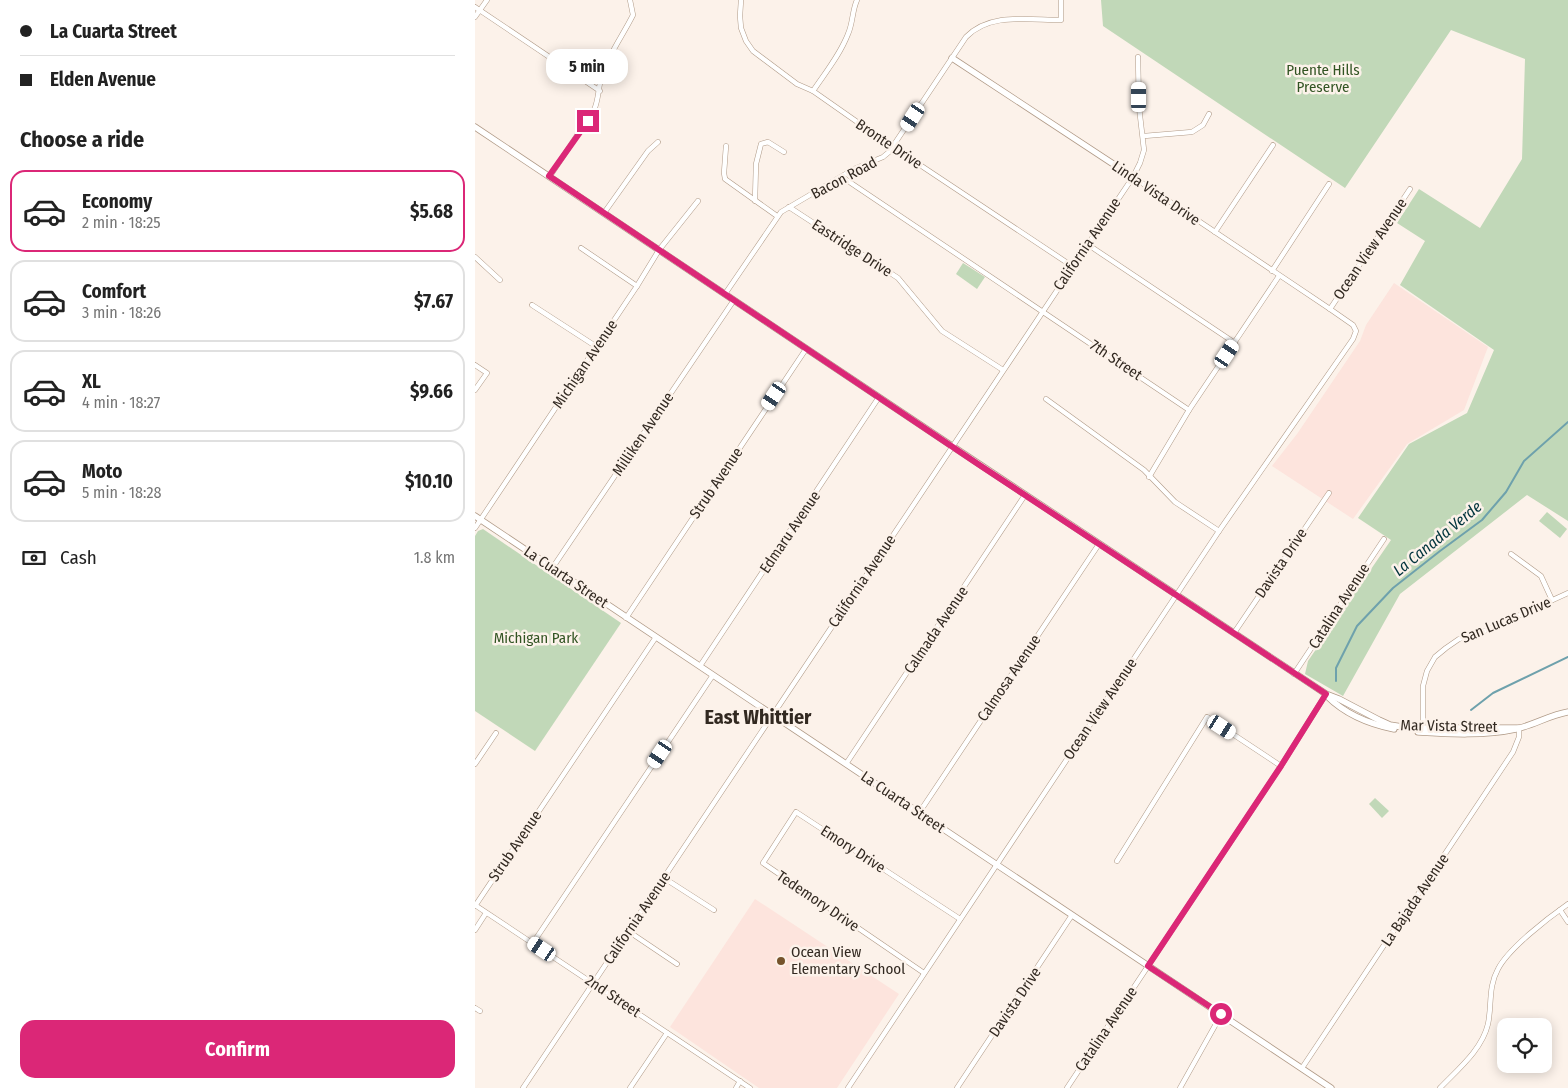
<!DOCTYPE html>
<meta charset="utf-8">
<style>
body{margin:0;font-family:"Fira Sans Condensed",sans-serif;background:#f6f6f6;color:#222;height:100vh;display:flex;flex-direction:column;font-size:19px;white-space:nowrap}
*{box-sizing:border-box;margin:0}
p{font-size:16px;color:#767676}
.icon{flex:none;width:28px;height:28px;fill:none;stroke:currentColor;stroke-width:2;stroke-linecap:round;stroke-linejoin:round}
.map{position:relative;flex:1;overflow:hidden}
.details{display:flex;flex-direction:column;background:#fff;width:475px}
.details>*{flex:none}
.hud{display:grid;align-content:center;height:110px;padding:0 20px;background:#fff}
.fabs{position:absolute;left:1022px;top:1018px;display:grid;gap:10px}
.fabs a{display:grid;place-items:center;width:55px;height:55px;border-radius:10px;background:#fff;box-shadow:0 2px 12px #0003;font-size:25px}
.end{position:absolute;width:22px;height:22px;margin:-11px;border:6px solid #db2777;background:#fff;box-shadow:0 0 0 2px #fff}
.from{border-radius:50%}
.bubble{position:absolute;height:35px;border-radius:15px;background:#fff;box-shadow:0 2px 12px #0003;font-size:16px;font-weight:700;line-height:35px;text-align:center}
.car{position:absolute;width:15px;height:30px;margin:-15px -8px;border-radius:6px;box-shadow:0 0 4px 1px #0007;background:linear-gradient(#fff 24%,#345 0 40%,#fff 0 76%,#345 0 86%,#fff 0)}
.hud b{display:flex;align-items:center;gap:18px;height:48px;font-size:19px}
.hud b+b{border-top:1px solid #e0e0e0}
.hud i{width:12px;height:12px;background:#222}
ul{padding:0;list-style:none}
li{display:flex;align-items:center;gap:15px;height:82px;margin:0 10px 8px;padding:0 10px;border:2px solid #e0e0e0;border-radius:15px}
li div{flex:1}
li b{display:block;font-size:19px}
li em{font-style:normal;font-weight:700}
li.selected{border-color:#db2777}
li>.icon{width:45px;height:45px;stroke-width:1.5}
h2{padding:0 20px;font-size:22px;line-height:60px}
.pay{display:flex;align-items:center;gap:12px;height:55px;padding:0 20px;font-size:19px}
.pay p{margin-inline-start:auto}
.action{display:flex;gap:10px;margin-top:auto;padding:10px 20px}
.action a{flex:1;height:58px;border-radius:15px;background:#db2777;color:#fff;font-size:20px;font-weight:700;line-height:58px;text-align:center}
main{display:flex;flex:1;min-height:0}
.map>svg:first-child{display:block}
</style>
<main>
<section class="details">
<div class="hud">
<b><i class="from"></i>La Cuarta Street</b>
<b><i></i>Elden Avenue</b>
</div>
<h2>Choose a ride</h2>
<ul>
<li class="selected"><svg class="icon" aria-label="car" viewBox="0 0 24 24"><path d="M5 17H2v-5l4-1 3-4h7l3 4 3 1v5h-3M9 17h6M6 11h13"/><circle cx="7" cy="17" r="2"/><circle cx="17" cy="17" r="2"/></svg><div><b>Economy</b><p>2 min · 18:25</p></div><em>$5.68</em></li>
<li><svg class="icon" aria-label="car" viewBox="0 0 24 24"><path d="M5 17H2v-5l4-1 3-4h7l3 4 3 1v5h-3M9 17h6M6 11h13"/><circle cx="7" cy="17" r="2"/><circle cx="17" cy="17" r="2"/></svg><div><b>Comfort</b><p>3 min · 18:26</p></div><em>$7.67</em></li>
<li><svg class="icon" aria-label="car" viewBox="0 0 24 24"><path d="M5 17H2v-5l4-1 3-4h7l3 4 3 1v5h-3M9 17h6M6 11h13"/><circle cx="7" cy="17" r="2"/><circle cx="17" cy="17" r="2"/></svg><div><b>XL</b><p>4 min · 18:27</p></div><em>$9.66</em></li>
<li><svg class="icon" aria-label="car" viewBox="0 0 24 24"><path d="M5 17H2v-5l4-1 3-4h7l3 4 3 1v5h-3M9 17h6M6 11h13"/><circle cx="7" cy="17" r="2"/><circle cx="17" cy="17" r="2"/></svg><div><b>Moto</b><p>5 min · 18:28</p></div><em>$10.10</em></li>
</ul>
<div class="pay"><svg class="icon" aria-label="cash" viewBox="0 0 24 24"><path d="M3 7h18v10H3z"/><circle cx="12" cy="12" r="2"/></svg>Cash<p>1.8 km</p></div>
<div class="action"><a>Confirm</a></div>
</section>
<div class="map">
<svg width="1093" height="1088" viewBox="0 0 1093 1088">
<rect width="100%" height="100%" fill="#fcf2ea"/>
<g fill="#fde4dd">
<path d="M919,283L1013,347L989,410L932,444L878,519L797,466L822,434L885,341L891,325Z"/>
<path d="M280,899L424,994L362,1088H284L195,1027Z"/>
</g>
<g fill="#c1d8b8">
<path d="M626,0H1093V521L1052,495L925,594L868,696L830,674L833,661L916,540L883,518L934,444L992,413L1019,350L925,285L950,241L922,223L944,189L1005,228L1047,159L1050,59L976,30L870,188L628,26Z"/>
<path d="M488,263L510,277L502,289L481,274Z"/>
<path d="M1072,512L1092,529L1085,538L1064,521Z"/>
<path d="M8,529L146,623L60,751L0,711V536L3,531Z"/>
<path d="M900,798L914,811L907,818L894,804Z"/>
</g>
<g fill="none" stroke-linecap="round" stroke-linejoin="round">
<g stroke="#6ea1ac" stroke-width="2">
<path d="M861,681V668L882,626L918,588L965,551L1007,520L1031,492L1049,461L1093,422"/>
<path d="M996,710L1018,693L1093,657"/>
</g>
<g stroke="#b09a87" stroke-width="5.5">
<g id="minor">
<path d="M266,0L265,16L266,28L271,41L278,51L322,84L338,91L418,147L597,266"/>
<path d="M0,7L125,91"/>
<path d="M0,17L12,0"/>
<path d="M338,91C350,73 365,55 373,34C378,23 377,11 382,0"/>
<path d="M669,136L717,132L728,125L734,114"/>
<path d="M251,146L249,173L250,179L302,216"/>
<path d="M75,176L119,110C124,99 123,87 127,75C134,54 148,35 158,15L155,0"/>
<path d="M367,177L714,410"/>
<path d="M280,201L281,164L286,144L293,142L309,152"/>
<path d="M314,207L423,278L467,331L528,370"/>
<path d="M129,213L173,151L183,142"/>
<path d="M740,232L798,145"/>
<path d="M612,244L760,343"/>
<path d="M106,248L162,286"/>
<path d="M0,257L25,280"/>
<path d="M797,271L854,184"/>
<path d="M250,294L306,212L379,169L408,157L414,152L491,37C515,12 554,20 586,20V0"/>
<path d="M57,305L122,347"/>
<path d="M855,309L935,189"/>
<path d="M0,365L12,373L0,390"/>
<path d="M571,399L669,470L700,502L744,531"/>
<path d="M674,477L714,410L804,276"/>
<path d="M0,528L162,286L184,250L223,201"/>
<path d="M1036,554L1066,576L1077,600"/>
<path d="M78,567L259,300"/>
<path d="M151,618L331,349"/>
<path d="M759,633L854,493"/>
<path d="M225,666L404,397"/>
<path d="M819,674L909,539"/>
<path d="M948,730V686L952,671L960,657L971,648L984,639L1012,630L1093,593"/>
<path d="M0,764L21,733"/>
<path d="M371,764L550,495"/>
<path d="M444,813L624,544"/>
<path d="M642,861L732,717L806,766"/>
<path d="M189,878L239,910"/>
<path d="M0,905L275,1088"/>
<path d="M0,906L181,637"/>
<path d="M1085,910L1093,922"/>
<path d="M0,930L11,913"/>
<path d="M153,931L202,964"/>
<path d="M58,943L238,675"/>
<path d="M449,973L288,863L321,812L485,919"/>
<path d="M0,1008L5,1011"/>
<path d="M827,1068L1038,752L1044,737V728"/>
<path d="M48,1088L658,177L665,163L669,150L664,107L663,57"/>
<path d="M155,1088L192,1033"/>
<path d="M261,1088L265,1081"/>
<path d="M373,1088L744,531L878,339L881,331L878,325L855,309L658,177"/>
<path d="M482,1088L597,915"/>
<path d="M592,1088L806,766L851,694"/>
<path d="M705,1088L746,1015"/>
<path d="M965,1088C982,1070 1007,1050 1013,1024C1017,1005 1013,987 1023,969C1034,948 1073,918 1093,904"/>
</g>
</g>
<g stroke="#b09a87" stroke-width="7">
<g id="tertiary">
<path d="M477,58L658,177"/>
<path d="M0,127L477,446L851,694L864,699L904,720L915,725L934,728H1044"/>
<path d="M0,516L856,1088"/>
<path d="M852,696C870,714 894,724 919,729"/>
<path d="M943,732C975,734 1009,736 1041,729C1059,725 1075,715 1093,712"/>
</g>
</g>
<use href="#minor" stroke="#fff" stroke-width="4.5"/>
<use href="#tertiary" stroke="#fff" stroke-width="5.5"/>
</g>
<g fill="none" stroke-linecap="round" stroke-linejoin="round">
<path stroke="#db2777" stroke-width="6" d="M113,121L74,176L506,466L851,694L806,766L673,966L746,1014"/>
</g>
<circle fill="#75532b" stroke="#fcf2ea" stroke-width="2" cx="306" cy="961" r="5"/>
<g text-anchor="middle" stroke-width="5" stroke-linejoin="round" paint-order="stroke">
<g font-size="15" fill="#325423" stroke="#fcf2ea">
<text x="848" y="75">Puente Hills<tspan x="848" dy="17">Preserve</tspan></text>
<text x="61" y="643">Michigan Park</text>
</g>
<g font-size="15" fill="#322921" stroke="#fcf2ea">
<text transform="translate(414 144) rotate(34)" y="5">Bronte Drive</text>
<text transform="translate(369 178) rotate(-28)" y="5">Bacon Road</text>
<text transform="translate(681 193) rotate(34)" y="5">Linda Vista Drive</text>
<text transform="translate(612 244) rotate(-56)" y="5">California Avenue</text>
<text transform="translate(377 248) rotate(33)" y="5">Eastridge Drive</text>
<text transform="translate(895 249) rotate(-56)" y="5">Ocean View Avenue</text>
<text transform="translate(641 360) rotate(34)" y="5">7th Street</text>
<text transform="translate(110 364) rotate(-56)" y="5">Michigan Avenue</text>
<text transform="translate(168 434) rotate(-56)" y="5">Milliken Avenue</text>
<text transform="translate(241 483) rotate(-56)" y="5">Strub Avenue</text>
<text transform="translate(315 532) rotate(-56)" y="5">Edmaru Avenue</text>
<text transform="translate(806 563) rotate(-56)" y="5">Davista Drive</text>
<text transform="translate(91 577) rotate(34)" y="5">La Cuarta Street</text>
<text transform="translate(387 581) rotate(-56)" y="5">California Avenue</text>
<text transform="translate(864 606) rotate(-57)" y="5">Catalina Avenue</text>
<text transform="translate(1031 620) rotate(-23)" y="5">San Lucas Drive</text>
<text transform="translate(461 630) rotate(-56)" y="5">Calmada Avenue</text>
<text transform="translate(534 678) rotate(-56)" y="5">Calmosa Avenue</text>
<text transform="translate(625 709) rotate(-56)" y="5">Ocean View Avenue</text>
<text transform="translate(974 726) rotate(1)" y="5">Mar Vista Street</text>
<text transform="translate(428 802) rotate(34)" y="5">La Cuarta Street</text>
<text transform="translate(40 846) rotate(-56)" y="5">Strub Avenue</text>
<text transform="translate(378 849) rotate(33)" y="5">Emory Drive</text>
<text transform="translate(940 900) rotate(-56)" y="5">La Bajada Avenue</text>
<text transform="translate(343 901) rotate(34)" y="5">Tedemory Drive</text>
<text transform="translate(162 918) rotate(-56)" y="5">California Avenue</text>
<text transform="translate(138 996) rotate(34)" y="5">2nd Street</text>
<text transform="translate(540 1002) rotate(-56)" y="5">Davista Drive</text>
<text transform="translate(631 1029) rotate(-56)" y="5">Catalina Avenue</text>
</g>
<g font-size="15" fill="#322921" stroke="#fcf2ea" text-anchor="start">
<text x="316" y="957">Ocean View<tspan x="316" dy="17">Elementary School</tspan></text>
</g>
<g font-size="16" font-style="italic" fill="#01343d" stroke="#fcf2ea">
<text transform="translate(962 538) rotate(-39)" y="6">La Canada Verde</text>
</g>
<g font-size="20" font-weight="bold" fill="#322921" stroke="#fcf2ea">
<text x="283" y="724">East Whittier</text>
</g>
</g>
</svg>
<div class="fabs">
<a><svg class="icon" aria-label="locate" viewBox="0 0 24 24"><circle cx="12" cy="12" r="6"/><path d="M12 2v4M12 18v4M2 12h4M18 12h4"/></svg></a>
</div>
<i class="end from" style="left:746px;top:1014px"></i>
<i class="end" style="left:113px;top:121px"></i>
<div class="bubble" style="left:71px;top:49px;width:82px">5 min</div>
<i class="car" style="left:664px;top:97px;rotate:0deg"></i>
<i class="car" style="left:438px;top:117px;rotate:213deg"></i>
<i class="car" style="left:752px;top:354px;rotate:34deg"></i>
<i class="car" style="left:299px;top:396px;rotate:214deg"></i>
<i class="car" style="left:747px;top:727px;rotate:123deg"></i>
<i class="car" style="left:185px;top:754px;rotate:214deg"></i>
<i class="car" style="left:67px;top:949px;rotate:304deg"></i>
</div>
</main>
